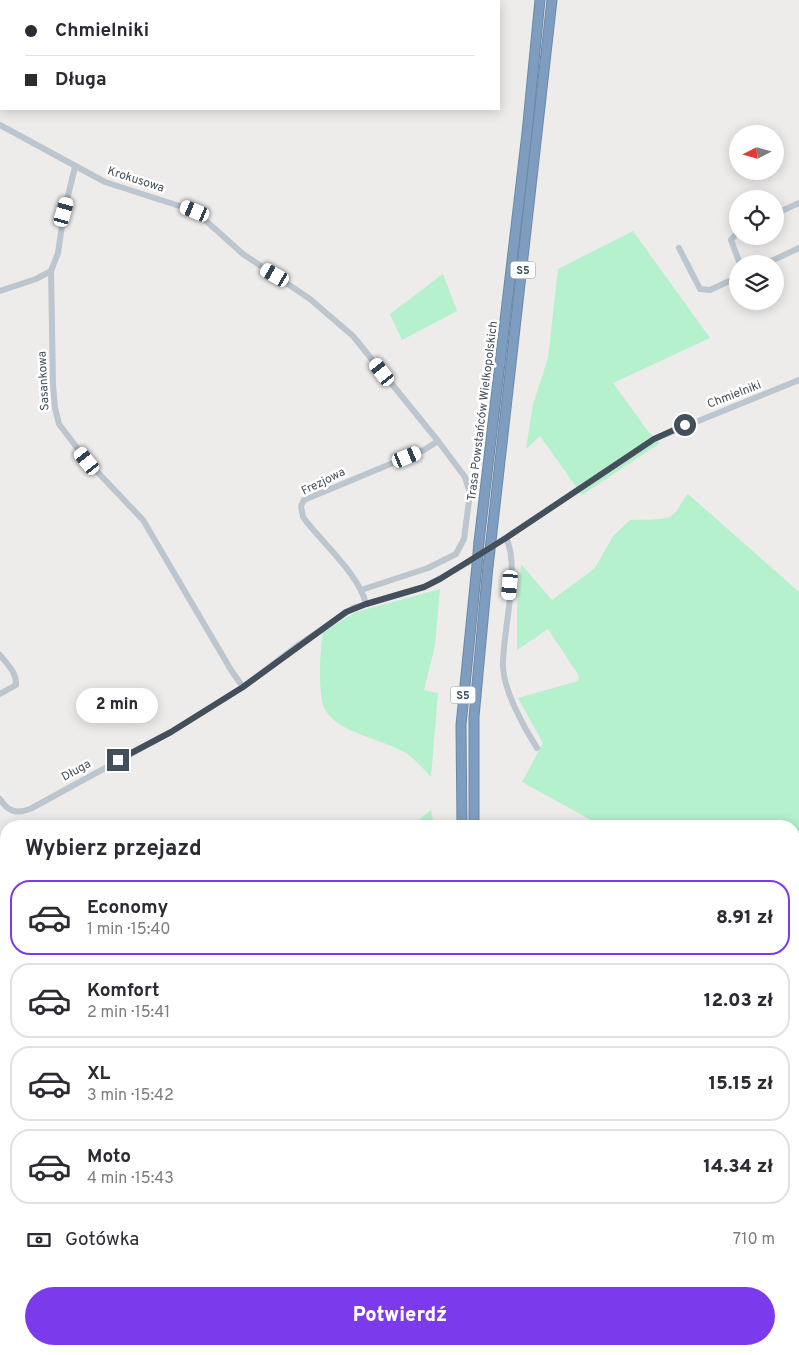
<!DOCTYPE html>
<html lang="pl">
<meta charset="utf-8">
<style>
body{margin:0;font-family:Overpass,sans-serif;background:#f2f2f3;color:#2b2b33;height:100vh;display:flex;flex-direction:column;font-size:19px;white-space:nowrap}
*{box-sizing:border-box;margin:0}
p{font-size:16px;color:#7c7c81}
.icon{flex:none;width:28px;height:28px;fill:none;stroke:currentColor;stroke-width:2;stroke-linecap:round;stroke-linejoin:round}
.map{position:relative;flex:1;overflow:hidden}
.details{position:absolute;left:0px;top:820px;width:800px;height:535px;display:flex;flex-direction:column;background:#fff;border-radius:20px 20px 0 0;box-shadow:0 2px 12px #0003}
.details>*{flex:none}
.hud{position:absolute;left:0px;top:0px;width:500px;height:110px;box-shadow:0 2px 12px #0003;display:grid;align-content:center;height:110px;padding:0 25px;background:#fff}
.needle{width:32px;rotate:264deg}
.buttons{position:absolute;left:729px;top:125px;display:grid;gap:10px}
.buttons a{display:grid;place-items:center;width:55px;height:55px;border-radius:50%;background:#fff;box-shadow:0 2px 12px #0003;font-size:25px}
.end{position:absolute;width:22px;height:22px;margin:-11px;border:6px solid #434f5a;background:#fff;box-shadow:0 0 0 2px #fff}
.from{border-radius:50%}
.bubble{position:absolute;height:35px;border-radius:18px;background:#fff;box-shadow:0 2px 12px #0003;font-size:16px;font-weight:800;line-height:35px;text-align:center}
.car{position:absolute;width:15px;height:30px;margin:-15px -8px;border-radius:6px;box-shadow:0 0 4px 1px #0007;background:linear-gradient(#fff 24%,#345 0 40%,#fff 0 76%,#345 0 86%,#fff 0)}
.hud b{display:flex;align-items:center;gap:18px;height:48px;font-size:19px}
.hud b+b{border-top:1px solid #e1e1e2}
.hud i{width:12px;height:12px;background:#2b2b33}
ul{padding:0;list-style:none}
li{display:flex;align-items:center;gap:15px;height:75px;margin:0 10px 8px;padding:0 15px;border:2px solid #e1e1e2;border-radius:20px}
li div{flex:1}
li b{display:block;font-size:19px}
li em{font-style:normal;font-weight:800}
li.selected{border-color:#7c3aed}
li>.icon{width:45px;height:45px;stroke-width:1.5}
h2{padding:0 25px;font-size:22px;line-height:60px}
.pay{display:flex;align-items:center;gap:12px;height:55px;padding:0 25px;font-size:19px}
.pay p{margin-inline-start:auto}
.cta{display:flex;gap:10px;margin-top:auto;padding:10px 25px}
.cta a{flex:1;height:58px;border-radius:30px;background:#7c3aed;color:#fff;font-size:20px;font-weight:800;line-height:58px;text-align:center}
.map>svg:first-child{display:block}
</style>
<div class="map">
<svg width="799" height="1355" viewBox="0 0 799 1355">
<rect width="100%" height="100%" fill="#eeebeb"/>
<g fill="#b4f1cc">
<path d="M633,231L710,338L613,383L650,434L660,443L582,495L540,436L526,449L533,404L548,358L558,269Z"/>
<path d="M443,274L457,311L402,340L390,314Z"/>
<path d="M688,494L799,592V934L794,932V826H602L522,782L543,743L518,698L578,681L579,676L548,629L517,650V609L521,564L552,600L595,568L613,536L630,520C642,519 664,522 674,514C679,509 682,500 688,494Z"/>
<path d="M440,589L435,646L424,690L438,693L431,777C421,766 413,756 400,750C379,739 339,732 326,711C317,698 320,648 323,632L356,612Z"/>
<path d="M431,810L434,826H411Z"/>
</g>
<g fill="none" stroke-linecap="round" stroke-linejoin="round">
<g stroke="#6a89aa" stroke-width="11">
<g id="highway">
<path d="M491,541L552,0"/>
<path d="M479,542L527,133L540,0"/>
<path d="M462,826L461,725L477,565"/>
<path d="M474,826V717L488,566"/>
<path d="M639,1349L642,1355"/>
<path d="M651,1349L654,1355"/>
</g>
</g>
<g stroke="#bbc6cf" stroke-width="6">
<path d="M161,0L163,1"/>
<path d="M0,125L105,182L195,211L243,254L310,299L353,336L438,441L465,477L470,493L464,539L456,554L428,568L361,590"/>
<path d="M75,167L64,212L58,253L51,271L53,385L55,408L59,424L87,461L143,520L231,670L243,687"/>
<path d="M775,214L799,203"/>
<path d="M738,232L731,240L740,264"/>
<path d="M679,248L700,289L710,290L738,277"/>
<path d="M765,264L799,248"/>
<path d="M0,291L36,279L51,271"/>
<path d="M506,538C521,567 502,633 503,667C504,691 524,728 537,748"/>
<path d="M366,604C359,574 321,542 303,517L301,506L304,500L424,450L438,441"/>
<path d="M0,655C7,664 17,673 16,685L0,694"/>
<path d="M0,799C9,813 18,814 32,808L171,732L243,687L297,646L353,608L424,587L469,562L654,439L799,380"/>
<path d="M794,1105L799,1100"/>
<path d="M238,1355L251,1349"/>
</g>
<g stroke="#a8bbcd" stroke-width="8">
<path d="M187,1L191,0"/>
<path d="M0,83H1"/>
</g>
<use href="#highway" stroke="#7f9ebf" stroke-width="9"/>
<g stroke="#6a89aa" stroke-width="11" stroke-linecap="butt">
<g id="highway-bridge">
<path d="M477,565L479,542"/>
<path d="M488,566L491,541"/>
</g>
</g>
<use href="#highway-bridge" stroke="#7f9ebf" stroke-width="9"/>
</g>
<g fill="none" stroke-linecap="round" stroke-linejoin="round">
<path stroke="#434f5a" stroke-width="6" d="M118,760L171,732L243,687L346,612L366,604L424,587L440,579L506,538L654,439L685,425"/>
</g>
<g text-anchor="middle" stroke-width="5" stroke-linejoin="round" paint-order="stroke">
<g fill="#fff" stroke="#7b848c" stroke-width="1">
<rect x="510.5" y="261.5" width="25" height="17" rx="4"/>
<rect x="450.5" y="686.5" width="25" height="17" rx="4"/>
</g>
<g font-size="11" font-weight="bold" fill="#434f5a">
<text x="523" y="274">S5</text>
<text x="463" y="699">S5</text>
</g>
<g font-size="12" fill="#434f5a" stroke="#fff">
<text transform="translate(136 179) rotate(18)" y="4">Krokusowa</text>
<text transform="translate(43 381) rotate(-93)" y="4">Sasankowa</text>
<text transform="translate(734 394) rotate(-21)" y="4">Chmielniki</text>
<text transform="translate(482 411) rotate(-83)" y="4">Trasa Powstańców Wielkopolskich</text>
<text transform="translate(323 481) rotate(-26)" y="4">Frezjowa</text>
<text transform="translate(76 770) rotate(-29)" y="4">Długa</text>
</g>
</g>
</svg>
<div class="buttons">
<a><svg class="needle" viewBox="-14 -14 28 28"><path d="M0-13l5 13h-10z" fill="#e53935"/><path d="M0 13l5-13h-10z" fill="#7c7c81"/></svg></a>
<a><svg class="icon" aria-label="locate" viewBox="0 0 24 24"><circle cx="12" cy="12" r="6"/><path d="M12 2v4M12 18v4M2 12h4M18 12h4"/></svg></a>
<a><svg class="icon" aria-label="layers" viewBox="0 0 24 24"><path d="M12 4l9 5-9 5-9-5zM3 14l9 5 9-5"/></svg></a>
</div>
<i class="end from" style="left:685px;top:425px"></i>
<i class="end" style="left:118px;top:760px"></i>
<div class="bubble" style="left:76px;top:688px;width:82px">2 min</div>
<i class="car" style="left:195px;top:211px;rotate:292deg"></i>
<i class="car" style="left:64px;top:212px;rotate:16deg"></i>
<i class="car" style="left:275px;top:275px;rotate:300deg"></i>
<i class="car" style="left:382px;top:372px;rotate:323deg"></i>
<i class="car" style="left:407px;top:457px;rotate:68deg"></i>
<i class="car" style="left:87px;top:461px;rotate:321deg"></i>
<i class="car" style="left:510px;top:585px;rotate:185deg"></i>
<div class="hud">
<b><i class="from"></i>Chmielniki</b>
<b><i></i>Długa</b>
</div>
<section class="details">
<h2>Wybierz przejazd</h2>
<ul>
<li class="selected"><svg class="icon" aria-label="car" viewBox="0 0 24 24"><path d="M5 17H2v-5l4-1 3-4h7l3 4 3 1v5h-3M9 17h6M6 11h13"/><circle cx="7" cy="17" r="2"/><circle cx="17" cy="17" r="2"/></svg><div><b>Economy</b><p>1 min · 15:40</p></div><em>8.91 zł</em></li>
<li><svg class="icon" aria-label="car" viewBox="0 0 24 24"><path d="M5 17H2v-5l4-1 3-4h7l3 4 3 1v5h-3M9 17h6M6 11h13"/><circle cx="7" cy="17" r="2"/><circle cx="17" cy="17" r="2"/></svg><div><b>Komfort</b><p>2 min · 15:41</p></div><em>12.03 zł</em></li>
<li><svg class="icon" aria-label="car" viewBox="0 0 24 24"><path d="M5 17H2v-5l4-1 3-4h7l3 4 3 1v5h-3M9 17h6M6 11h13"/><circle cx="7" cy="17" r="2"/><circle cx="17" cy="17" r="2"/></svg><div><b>XL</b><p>3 min · 15:42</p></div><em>15.15 zł</em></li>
<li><svg class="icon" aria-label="car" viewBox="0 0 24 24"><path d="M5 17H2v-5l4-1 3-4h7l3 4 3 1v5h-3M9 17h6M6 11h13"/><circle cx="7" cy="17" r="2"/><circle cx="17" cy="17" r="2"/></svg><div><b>Moto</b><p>4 min · 15:43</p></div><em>14.34 zł</em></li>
</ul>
<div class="pay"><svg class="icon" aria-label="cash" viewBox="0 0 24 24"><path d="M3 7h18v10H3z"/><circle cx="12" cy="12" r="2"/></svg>Gotówka<p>710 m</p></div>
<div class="cta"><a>Potwierdź</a></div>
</section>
</div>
